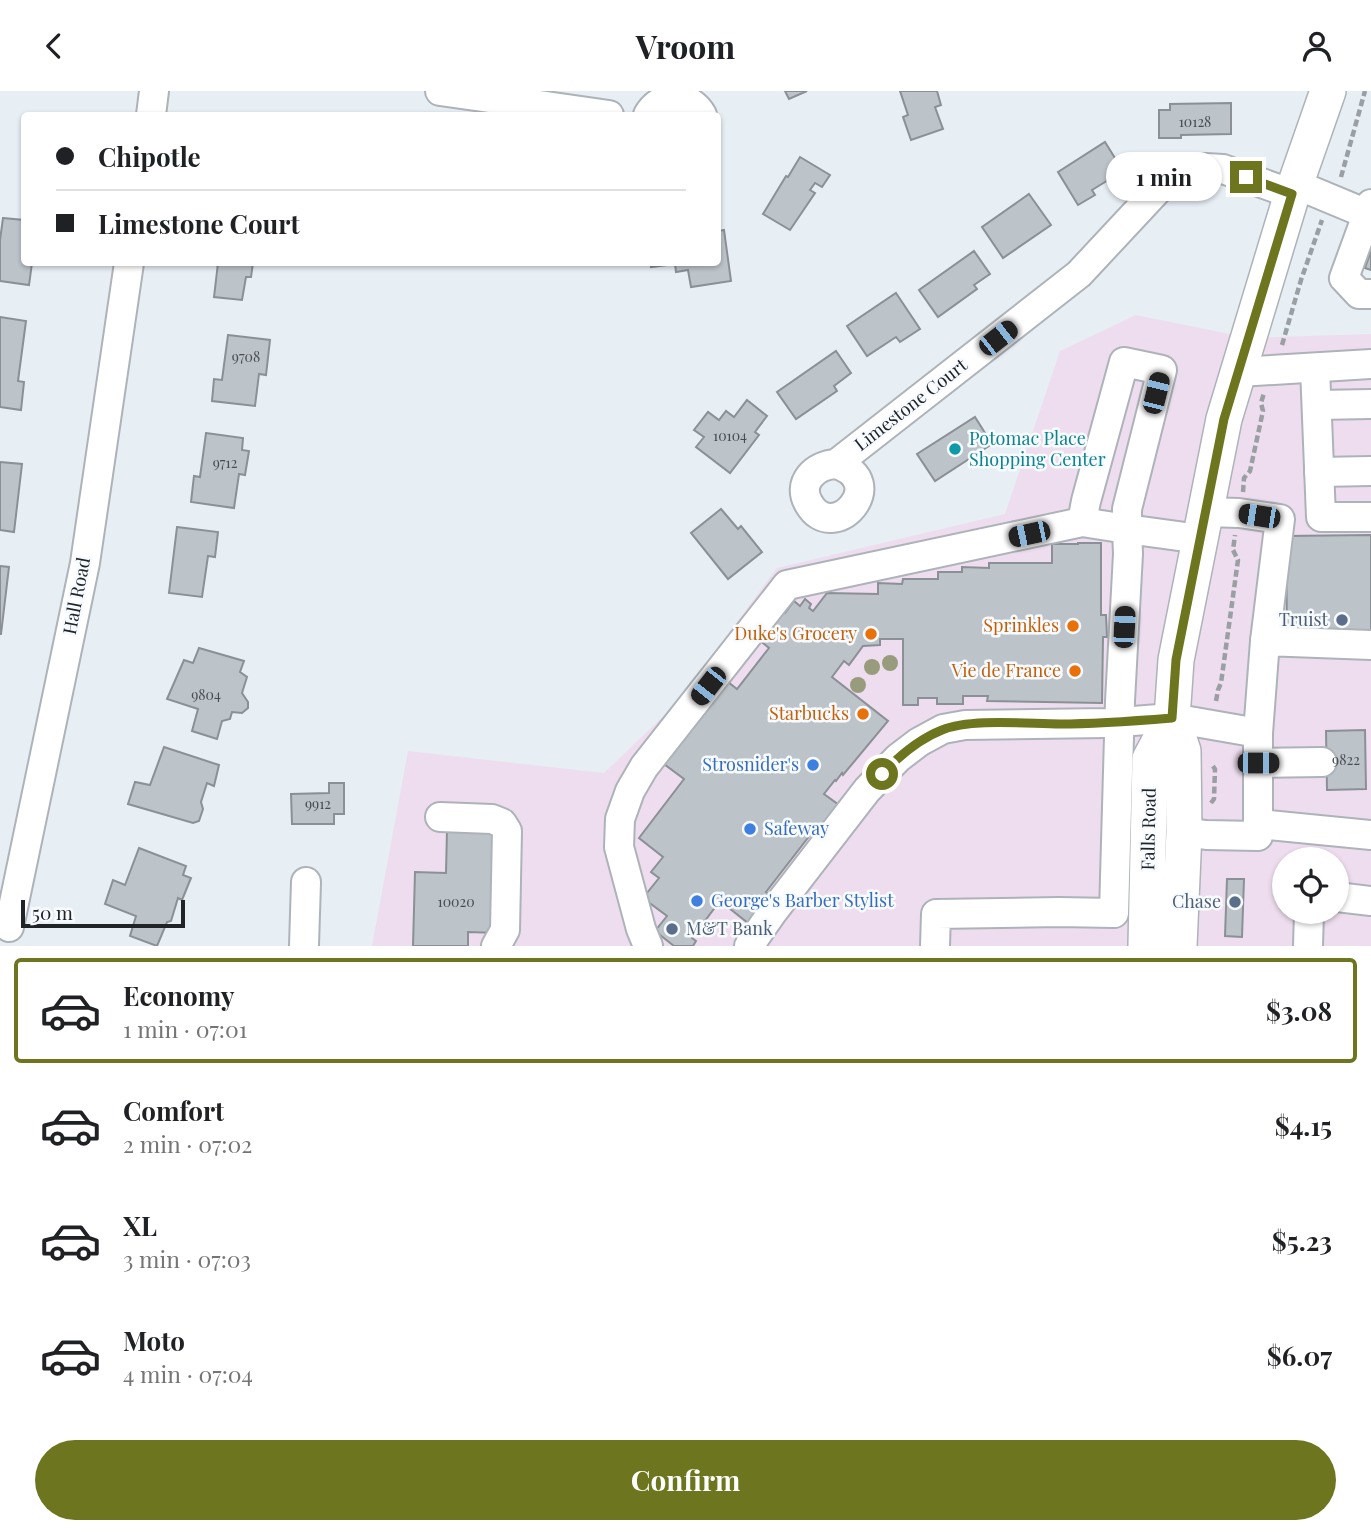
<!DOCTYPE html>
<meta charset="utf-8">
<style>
body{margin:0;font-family:"Playfair Display",serif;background:#f2f2f2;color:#202124;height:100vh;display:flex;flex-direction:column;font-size:26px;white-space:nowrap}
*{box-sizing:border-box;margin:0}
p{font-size:23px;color:#757577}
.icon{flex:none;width:38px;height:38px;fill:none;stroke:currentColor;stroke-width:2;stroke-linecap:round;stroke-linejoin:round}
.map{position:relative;height:855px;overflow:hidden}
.side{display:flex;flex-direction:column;background:#fff;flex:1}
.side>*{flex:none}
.banner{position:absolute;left:21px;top:21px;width:700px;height:154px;border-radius:7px;box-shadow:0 2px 5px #0004;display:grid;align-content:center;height:154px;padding:0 35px;background:#fff}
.tools{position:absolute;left:1272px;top:756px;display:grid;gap:14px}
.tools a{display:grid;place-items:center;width:77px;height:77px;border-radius:50%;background:#fff;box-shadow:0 2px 5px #0004;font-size:35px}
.scale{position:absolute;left:21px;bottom:18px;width:164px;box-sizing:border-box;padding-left:7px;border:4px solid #212426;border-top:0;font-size:19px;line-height:24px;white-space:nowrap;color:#212426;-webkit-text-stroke:5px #f7fbff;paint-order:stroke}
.end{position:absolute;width:32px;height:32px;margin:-16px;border:9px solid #6d751f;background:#fff;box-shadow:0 0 0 4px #fff}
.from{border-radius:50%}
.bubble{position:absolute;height:49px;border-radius:24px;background:#fff;box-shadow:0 2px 5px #0004;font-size:23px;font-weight:700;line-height:49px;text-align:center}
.car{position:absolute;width:21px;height:42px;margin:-21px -10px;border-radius:9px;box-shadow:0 0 5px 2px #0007;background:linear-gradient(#222 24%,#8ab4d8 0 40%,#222 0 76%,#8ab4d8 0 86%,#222 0)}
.banner b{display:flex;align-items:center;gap:24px;height:66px;font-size:26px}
.banner b+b{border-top:2px solid #e0e0e0}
.banner i{width:18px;height:18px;background:#202124}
ul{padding:12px 0 0;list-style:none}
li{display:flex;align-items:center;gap:21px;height:105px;margin:0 14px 10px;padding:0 21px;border:4px solid transparent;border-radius:7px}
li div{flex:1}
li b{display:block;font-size:26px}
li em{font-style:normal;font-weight:700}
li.current{border-color:#6d751f}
li>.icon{width:63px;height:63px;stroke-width:1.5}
.action{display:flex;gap:14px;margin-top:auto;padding:14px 35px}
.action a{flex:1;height:80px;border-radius:42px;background:#6d751f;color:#fff;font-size:28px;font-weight:700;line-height:80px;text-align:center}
header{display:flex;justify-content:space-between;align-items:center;height:91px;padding:0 35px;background:#fff;font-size:32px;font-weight:700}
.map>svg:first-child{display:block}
</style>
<header><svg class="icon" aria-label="back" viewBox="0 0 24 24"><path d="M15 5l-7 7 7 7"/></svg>Vroom<svg class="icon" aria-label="person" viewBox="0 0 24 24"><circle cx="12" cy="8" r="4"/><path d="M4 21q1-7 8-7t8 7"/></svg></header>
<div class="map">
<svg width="1371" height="855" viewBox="0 0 1371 855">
<rect width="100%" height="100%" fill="#e7eef4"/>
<path fill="#ede" fill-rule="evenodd" d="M1136,224L1249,247L1371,243V855H372L408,660L604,682L673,616L777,477L1005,423L1060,260ZM1284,768H1337V821H1284Z"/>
<g fill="#bcc3c9" stroke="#8a9096" stroke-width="2">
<path d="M785,0H807L789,8Z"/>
<path d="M900,0H937L941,14L935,16L943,38L911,49L903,26L908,24Z"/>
<path d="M1231,12V43L1181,44V47H1159V19H1170V13Z"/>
<path d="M33,22L70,24H33Z"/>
<path d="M1105,51L1123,80L1092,99L1095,104L1078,114L1058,81Z"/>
<path d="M800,66L830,84L822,96L815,92L810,99L815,102L790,139L763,123L786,85L788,86Z"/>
<path d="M1029,103L1051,134L1003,167L982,136Z"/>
<path d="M3,127L24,129V172H32L29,194L0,190V149Z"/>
<path d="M724,139L731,190L691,196L688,179L676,181L675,173L651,176V172H718V140Z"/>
<path d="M974,160L990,183L974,194L977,198L938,226L919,199Z"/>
<path d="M1371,160V179L1365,177Z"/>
<path d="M218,172H253L251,186H246L242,209L214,206Z"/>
<path d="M896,202L920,238L900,251L896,246L867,265L847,235Z"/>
<path d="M0,226L26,230L18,290L24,291L21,319L0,316Z"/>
<path d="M228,244L270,249L266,284L259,283L255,315L212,310L214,288L222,289Z"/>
<path d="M836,260L851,282L834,295L837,300L796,328L777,301Z"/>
<path d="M747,309L767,325L755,341L759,344L730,382L696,356L704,346L694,339L708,321L719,329L726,320L734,326Z"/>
<path d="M975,326L992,353L935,390L917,363Z"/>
<path d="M206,342L243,347L242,359L249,360L245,384L239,383L234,417L191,411L194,385L200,386Z"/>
<path d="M0,371L22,373L14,441L0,439Z"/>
<path d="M721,418L738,438L741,435L762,461L728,488L691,442Z"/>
<path d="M177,436L218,441L215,466L208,465L202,506L169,502Z"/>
<path d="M1371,444V542L1287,543L1286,445Z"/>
<path d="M1078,452H1101V524H1106L1107,546H1103L1102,612L987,610L988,605H963V613H937V607H918V614H903V548H880V554L863,555L849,574L844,570L832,586L888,630L843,684L842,682L836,690L835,689L824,703L839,714L818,741L814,739L766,801L769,803L748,832L720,810L692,847L696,850L693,855H674L655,840L667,825L643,807L659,787L651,781L663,766L639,747L684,688L664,673L728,591L737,598L769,557L758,548L780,519L785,522L794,510L800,515L805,508L811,513L809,517L813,520L827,502L878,503V492L902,493L903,488H938V481H962V476L989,477V472H1052V453H1078Z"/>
<path d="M0,475L9,476L1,543H0Z"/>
<path d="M199,557L244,570L240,581L247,586L242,602L248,611V617L242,622L232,621L230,628L222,630L217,648L192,640L198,618L167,608L184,569L193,572Z"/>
<path d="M1365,639L1366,698L1327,699L1326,640Z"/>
<path d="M164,656L219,674L214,695L207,692L201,711L203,718L199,730L193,732L128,713L135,691L150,694Z"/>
<path d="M329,692H344V723H334V733H292L291,703L329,702Z"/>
<path d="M447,739L500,740L498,842L468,841V855H413L415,781L446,782Z"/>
<path d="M139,757L186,775L183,784L191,787L182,809L178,807L171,830L167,831L157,855L130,845L136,825L105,813L113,789L125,794Z"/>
<path d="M1227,788H1244L1242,846L1225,845Z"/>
</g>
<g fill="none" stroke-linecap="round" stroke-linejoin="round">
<g stroke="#adb3b9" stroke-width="32">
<g id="minor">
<path d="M440,0L609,24"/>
<path d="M151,24L154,0"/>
<path d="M648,24C660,2 690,2 702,24"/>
<path d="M1295,93L1367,123"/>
<path d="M1371,113L1344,187L1359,203H1371"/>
<path d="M1315,277L1321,426H1371"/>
<path d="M1239,281L1371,273"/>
<path d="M1317,314L1371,313"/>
<path d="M836,373C892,391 833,455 809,413C796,392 815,374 836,373L1079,183L1163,93L1206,77L1223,78L1292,103"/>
<path d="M1319,381L1371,380"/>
<path d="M1206,421L1239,422L1280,428L1265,550"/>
<path d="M1258,642L1265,550L1371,554"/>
<path d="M1258,672L1322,671"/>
<path d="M440,726L492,728L502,732L507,740L505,839L496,855"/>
<path d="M1184,741L1206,744L1258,745V733"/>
<path d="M1337,806L1371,810"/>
<path d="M9,836L85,472L129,172"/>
<path d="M304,855L306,791"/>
<path d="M648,855L641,838L619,756L620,728L630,700L644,676L787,494L1082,431L1127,438V418L1162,279L1124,271L1086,410L1082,431"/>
<path d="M749,855L772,822L867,699L898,667L919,651L943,638L965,634L1107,632L1172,627L1258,642V733L1371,744"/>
<path d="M935,855L936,823L1059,821L1114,822L1120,610L1128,463L1127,438L1200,448"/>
<path d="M1308,855L1309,821"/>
</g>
</g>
<g stroke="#adb3b9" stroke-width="38">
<g id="major">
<path d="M1146,855L1150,668L1172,627"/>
<path d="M1179,855L1184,741L1183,660L1172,627L1176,569L1224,328L1292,103L1328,0"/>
</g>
</g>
<g stroke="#999fa3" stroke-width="4.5" stroke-dasharray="7 3.5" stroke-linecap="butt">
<path d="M1341,86L1365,0"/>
<path d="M1282,254L1301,189L1322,129"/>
<path d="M1243,401L1244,387L1250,380L1263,320L1261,312L1264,302"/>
<path d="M1216,610L1218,599L1221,592L1238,469L1233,459L1235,444"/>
<path d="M1211,712L1214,708L1215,678L1212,674"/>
</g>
<use href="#minor" stroke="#fff" stroke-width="28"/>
<use href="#major" stroke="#fff" stroke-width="35"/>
</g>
<g fill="#989c7c">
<circle cx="890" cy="572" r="8"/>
<circle cx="872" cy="576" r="8"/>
<circle cx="858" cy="594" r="8"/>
</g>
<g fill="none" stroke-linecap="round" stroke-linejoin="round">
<path stroke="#6d751f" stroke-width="9" d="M882,683C899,665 919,648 942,639C971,627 1028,633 1060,633C1097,633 1135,630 1172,627L1176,569L1224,328L1292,103L1246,86"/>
</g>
<circle fill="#0f9aa8" stroke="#f7fbff" stroke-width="2.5" cx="955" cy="358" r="7"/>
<g fill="#5c6f8a" stroke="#f7fbff" stroke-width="2.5">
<circle cx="1342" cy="529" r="7"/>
<circle cx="1235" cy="811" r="7"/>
<circle cx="672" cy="838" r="7"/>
</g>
<g fill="#e8710a" stroke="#f7fbff" stroke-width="2.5">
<circle cx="1073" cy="535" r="7"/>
<circle cx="871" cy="543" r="7"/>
<circle cx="1075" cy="580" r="7"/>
<circle cx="863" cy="623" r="7"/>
</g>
<g fill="#3f7fe0" stroke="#f7fbff" stroke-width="2.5">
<circle cx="813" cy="674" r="7"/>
<circle cx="750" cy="738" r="7"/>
<circle cx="697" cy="810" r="7"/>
</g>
<g text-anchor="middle" stroke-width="5" stroke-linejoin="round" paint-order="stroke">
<g font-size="14" fill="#484c4f">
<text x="1195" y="36">10128</text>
<text x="246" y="271">9708</text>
<text x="730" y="350">10104</text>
<text x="225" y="377">9712</text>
<text x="206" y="609">9804</text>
<text x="1346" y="674">9822</text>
<text x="318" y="718">9912</text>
<text x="456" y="816">10020</text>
</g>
<g font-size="18" fill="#212426" stroke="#f7fbff">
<text transform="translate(911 314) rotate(-38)" y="6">Limestone Court</text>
<text transform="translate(77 505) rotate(-79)" y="6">Hall Road</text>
<text transform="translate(1149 738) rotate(-89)" y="6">Falls Road</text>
</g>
<g font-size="18" fill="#0d838f" stroke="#f7fbff" text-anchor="start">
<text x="969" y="354">Potomac Place<tspan x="969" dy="21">Shopping Center</tspan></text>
</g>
<g font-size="18" fill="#4e5e75" stroke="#f7fbff" text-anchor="end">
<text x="1328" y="535">Truist</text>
<text x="1221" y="817">Chase</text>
<text x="686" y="844" text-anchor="start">M&amp;T Bank</text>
</g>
<g font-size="18" fill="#c56008" stroke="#f7fbff" text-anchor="end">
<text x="1059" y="541">Sprinkles</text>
<text x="857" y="549">Duke's Grocery</text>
<text x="1061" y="586">Vie de France</text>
<text x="849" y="629">Starbucks</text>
</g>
<g font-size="18" fill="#366cbe" stroke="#f7fbff" text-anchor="start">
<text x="799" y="680" text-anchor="end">Strosnider's</text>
<text x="764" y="744">Safeway</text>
<text x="711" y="816">George's Barber Stylist</text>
</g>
</g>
</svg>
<div class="tools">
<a><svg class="icon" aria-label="locate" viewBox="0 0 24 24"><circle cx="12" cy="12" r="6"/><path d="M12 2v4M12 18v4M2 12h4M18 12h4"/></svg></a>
</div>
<div class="scale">50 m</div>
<i class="end from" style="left:882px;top:683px"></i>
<i class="end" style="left:1246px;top:86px"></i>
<div class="bubble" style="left:1106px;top:61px;width:116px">1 min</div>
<i class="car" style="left:998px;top:247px;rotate:52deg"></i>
<i class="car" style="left:1156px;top:302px;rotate:14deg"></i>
<i class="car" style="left:1259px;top:425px;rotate:279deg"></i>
<i class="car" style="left:1029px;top:443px;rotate:258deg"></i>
<i class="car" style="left:1124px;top:536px;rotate:3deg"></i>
<i class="car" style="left:708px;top:595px;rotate:218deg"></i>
<i class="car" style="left:1258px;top:672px;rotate:90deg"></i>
<div class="banner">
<b><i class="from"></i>Chipotle</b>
<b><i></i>Limestone Court</b>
</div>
</div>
<section class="side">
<ul>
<li class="current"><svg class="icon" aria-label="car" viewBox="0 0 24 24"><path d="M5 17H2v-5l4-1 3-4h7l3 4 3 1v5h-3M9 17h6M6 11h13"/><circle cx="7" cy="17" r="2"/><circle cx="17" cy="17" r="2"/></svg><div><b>Economy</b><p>1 min · 07:01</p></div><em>$3.08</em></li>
<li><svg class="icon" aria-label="car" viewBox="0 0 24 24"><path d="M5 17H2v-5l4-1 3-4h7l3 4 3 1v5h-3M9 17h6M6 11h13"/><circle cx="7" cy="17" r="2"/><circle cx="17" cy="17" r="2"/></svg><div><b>Comfort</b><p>2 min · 07:02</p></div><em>$4.15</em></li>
<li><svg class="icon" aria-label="car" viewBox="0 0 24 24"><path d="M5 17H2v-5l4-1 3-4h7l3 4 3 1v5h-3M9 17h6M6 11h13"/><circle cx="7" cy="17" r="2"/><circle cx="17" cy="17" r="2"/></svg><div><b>XL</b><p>3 min · 07:03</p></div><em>$5.23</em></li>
<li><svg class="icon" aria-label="car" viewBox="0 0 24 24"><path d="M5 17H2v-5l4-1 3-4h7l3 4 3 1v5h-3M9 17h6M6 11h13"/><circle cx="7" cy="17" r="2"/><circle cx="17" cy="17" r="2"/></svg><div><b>Moto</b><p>4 min · 07:04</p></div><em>$6.07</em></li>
</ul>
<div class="action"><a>Confirm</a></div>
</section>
